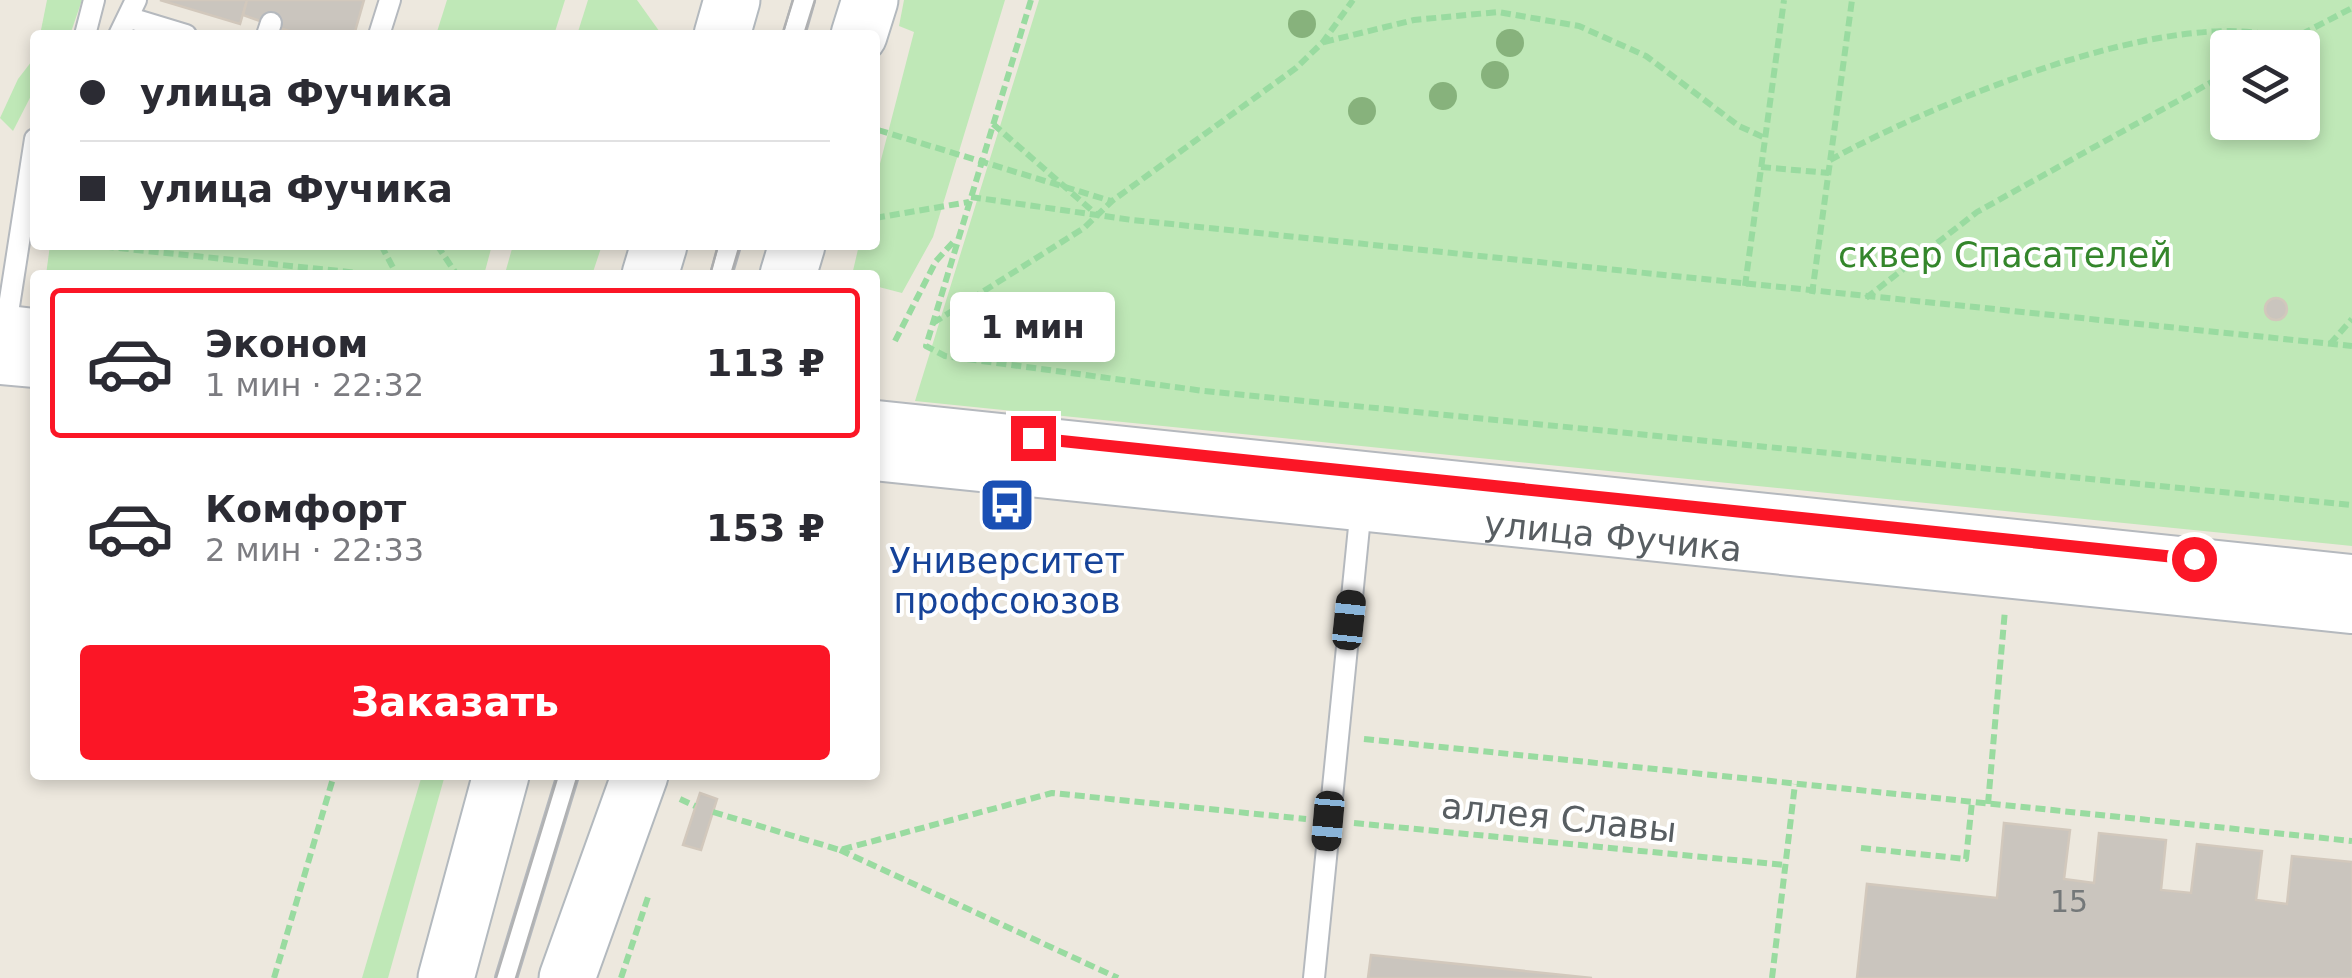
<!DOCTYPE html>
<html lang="ru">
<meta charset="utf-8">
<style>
body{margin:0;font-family:"DejaVu Sans",sans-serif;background:#f7f7f7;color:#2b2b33;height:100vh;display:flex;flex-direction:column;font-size:38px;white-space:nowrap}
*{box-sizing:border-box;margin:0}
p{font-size:32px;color:#7c7c81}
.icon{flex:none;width:55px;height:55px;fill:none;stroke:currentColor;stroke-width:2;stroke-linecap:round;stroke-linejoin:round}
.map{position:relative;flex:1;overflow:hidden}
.drawer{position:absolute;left:30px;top:270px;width:850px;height:510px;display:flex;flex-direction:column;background:#fff;border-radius:10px;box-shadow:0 5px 15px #0003}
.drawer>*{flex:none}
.hud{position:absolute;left:30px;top:30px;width:850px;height:220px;border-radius:10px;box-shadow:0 5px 15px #0003;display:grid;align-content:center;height:220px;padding:0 50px;background:#fff}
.controls{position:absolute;left:2210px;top:30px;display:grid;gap:20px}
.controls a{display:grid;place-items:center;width:110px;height:110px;border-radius:10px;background:#fff;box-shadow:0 5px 15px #0003;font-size:50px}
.end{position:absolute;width:45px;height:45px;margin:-22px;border:12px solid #fb1626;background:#fff;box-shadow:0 0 0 5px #fff}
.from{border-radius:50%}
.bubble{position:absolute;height:70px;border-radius:10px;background:#fff;box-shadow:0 5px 15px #0003;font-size:32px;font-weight:700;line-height:70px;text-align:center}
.car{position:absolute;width:30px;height:60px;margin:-30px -15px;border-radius:12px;box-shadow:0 0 8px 2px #0007;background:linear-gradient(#222 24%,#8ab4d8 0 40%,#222 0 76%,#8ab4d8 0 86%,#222 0)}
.hud b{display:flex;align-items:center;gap:35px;height:95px;font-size:38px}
.hud b+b{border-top:2px solid #e1e1e2}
.hud i{width:25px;height:25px;background:#2b2b33}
ul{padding:18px 0 0;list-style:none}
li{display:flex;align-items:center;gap:30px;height:150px;margin:0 20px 15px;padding:0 30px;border:5px solid transparent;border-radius:10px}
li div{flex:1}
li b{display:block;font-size:38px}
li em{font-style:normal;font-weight:700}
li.active{border-color:#fb1626}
li>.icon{width:90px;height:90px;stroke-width:1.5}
.primary-button{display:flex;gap:20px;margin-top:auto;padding:20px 50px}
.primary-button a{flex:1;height:115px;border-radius:10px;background:#fb1626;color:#fff;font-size:40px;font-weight:700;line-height:115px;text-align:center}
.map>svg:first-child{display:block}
</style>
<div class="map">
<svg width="2352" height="978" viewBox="0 0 2352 978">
<rect width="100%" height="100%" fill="#ede8de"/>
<g fill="#bfe8b7" fill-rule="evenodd">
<path d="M47,0H82L70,35H40Z"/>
<path d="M447,0H565L554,35H436Z"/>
<path d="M588,0H637L662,35H577Z"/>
<path d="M904,0H1005L933,237L902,293L875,286V275H852L859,245H875V183L914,32L899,26Z"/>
<path d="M1039,0H2352V546L915,401ZM2228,48H2302V122H2228Z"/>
<path d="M35,57V88L13,131L0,118L18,79Z"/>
<path d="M50,245H492L484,275H46Z"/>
<path d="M513,245H602L592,275L506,270Z"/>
<path d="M422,775H445L388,978H362Z"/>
</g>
<g fill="#cac5be" stroke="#d2c8bc" stroke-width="2.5">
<path d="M160,0H247L240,24Z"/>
<path d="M247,0H364L354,35H300L243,15Z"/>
<circle cx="2276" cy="309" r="11"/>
<path d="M700,793L717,799L701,850L683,845Z"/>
<path d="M2004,823L2070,830L2064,879L2094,883L2099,833L2166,840L2161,890L2191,893L2197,844L2262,851L2256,900L2287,904L2292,856L2352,862V978H1857L1867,884L1997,898Z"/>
<path d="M1371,955L1592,978H1368Z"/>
</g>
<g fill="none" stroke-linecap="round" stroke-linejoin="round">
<g stroke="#b5b9be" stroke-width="24">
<g id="lane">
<path d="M130,18L186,35"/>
<path d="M85,35L94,0"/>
<path d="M119,35L136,0"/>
<path d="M267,35L271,23"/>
<path d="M379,35L390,0"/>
<path d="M794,35L804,0"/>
<path d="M721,275L730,245"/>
<path d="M5,332L35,139"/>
<path d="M506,978L568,775"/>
<path d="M1314,978L1361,507"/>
</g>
</g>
<g stroke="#b5b9be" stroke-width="44">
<g id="street">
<path d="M0,325L35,329"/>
<path d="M0,364L35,367"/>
<path d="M875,421L2352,575"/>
<path id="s1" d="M875,460L2352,613"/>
</g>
</g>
<g stroke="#b3b9be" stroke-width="59">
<g id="secondary">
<path d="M722,35L732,0"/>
<path d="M859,35L870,0"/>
<path d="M650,275L659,245"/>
<path d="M788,275L797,245"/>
<path d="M446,978L501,775"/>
<path d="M567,978L640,775"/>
</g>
</g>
<g stroke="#99dba0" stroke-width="6" stroke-dasharray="10 5" stroke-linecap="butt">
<path d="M1031,0L926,346L945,356L1204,391L2352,505"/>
<path d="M1324,42L1414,20L1498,12L1579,26L1646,56L1739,126L1765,138"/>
<path d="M2275,48L2352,8"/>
<path d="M993,124L1097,215"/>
<path d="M878,130L1111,201"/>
<path d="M1830,160C1932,104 2180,0 2288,40"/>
<path d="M1761,167L1829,173"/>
<path d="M971,197L1132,220L2352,346"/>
<path d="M875,218L969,202"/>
<path d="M89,245L378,275"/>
<path d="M381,245L397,275"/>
<path d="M437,245L457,275"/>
<path d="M1745,286L1784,0"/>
<path d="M1812,294L1852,0"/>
<path d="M1866,298L1977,212L2228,73"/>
<path d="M933,323L1084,228L1112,201L1296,68L1323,42L1353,0"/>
<path d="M895,341L936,261L956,239"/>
<path d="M2330,344L2352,319"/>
<path d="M1364,739L2352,841"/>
<path d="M680,799L695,806"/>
<path d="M1988,804L2005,610"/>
<path d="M713,812L840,850L1052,793L1306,819"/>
<path d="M1354,823L1785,865"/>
<path d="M1861,848L1966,859L1972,802"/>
<path d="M840,850L1118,978"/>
<path d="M274,978L334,775"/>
<path d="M621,978L649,894"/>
<path d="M1772,978L1795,784"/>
</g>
<use href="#lane" stroke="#fff" stroke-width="20"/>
<use href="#street" stroke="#fff" stroke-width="40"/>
<use href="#secondary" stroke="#fff" stroke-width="55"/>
<g stroke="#b1b2b3" stroke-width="2.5">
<path d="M782,35L793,0"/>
<path d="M804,35L815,0"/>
<path d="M710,275L718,245"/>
<path d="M731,275L740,245"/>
<path d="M496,978L558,775"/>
<path d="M516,978L578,775"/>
</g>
</g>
<g fill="#87b27c">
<circle cx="1302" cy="24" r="14"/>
<circle cx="1510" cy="43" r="14"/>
<circle cx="1495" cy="75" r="14"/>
<circle cx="1443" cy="96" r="14"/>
<circle cx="1362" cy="111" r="14"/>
</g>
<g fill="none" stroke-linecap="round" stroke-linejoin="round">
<path stroke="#fb1626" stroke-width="12" d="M1033,438L2194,559"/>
</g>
<defs>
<g id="bus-square" transform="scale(2.875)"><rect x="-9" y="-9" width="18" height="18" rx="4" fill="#1a4fb4" stroke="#fff"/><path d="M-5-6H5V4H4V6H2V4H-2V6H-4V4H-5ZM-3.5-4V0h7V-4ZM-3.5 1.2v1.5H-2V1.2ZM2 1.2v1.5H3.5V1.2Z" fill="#fff"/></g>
</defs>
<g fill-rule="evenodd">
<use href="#bus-square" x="1007" y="505"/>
</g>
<g text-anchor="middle" stroke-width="8" stroke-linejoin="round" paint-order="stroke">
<g font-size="30" fill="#747879">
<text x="2069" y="912">15</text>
</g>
<g font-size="35" fill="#34862b" stroke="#fff">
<text x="2005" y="267">cквер Спасателей</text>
</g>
<g font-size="35" fill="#585e62" stroke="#fff">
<text dy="12" stroke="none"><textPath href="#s1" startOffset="742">улица Фучика</textPath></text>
<text transform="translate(1559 818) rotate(6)" y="12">аллея Славы</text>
</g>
<g font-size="35" fill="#164399" stroke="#fff">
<text x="1007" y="573">Университет<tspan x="1007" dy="40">профсоюзов</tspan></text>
</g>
</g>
</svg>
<div class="controls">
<a><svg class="icon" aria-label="layers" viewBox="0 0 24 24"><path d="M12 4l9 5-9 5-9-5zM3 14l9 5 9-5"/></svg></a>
</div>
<i class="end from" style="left:2194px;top:559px"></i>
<i class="end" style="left:1033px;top:438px"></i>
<div class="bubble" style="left:950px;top:292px;width:165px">1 мин</div>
<i class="car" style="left:1349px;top:620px;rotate:6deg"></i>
<i class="car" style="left:1328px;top:821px;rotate:185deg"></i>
<div class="hud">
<b><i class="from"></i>улица Фучика</b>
<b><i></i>улица Фучика</b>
</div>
<section class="drawer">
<ul>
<li class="active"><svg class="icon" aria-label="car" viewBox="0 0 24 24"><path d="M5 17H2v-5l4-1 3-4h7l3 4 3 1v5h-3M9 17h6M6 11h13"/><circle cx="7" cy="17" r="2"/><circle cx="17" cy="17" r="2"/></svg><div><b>Эконом</b><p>1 мин · 22:32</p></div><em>113 ₽</em></li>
<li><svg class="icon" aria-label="car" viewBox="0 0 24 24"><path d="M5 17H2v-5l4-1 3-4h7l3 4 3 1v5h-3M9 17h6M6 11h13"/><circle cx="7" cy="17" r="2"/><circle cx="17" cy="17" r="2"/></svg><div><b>Комфорт</b><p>2 мин · 22:33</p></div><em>153 ₽</em></li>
</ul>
<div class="primary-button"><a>Заказать</a></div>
</section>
</div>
